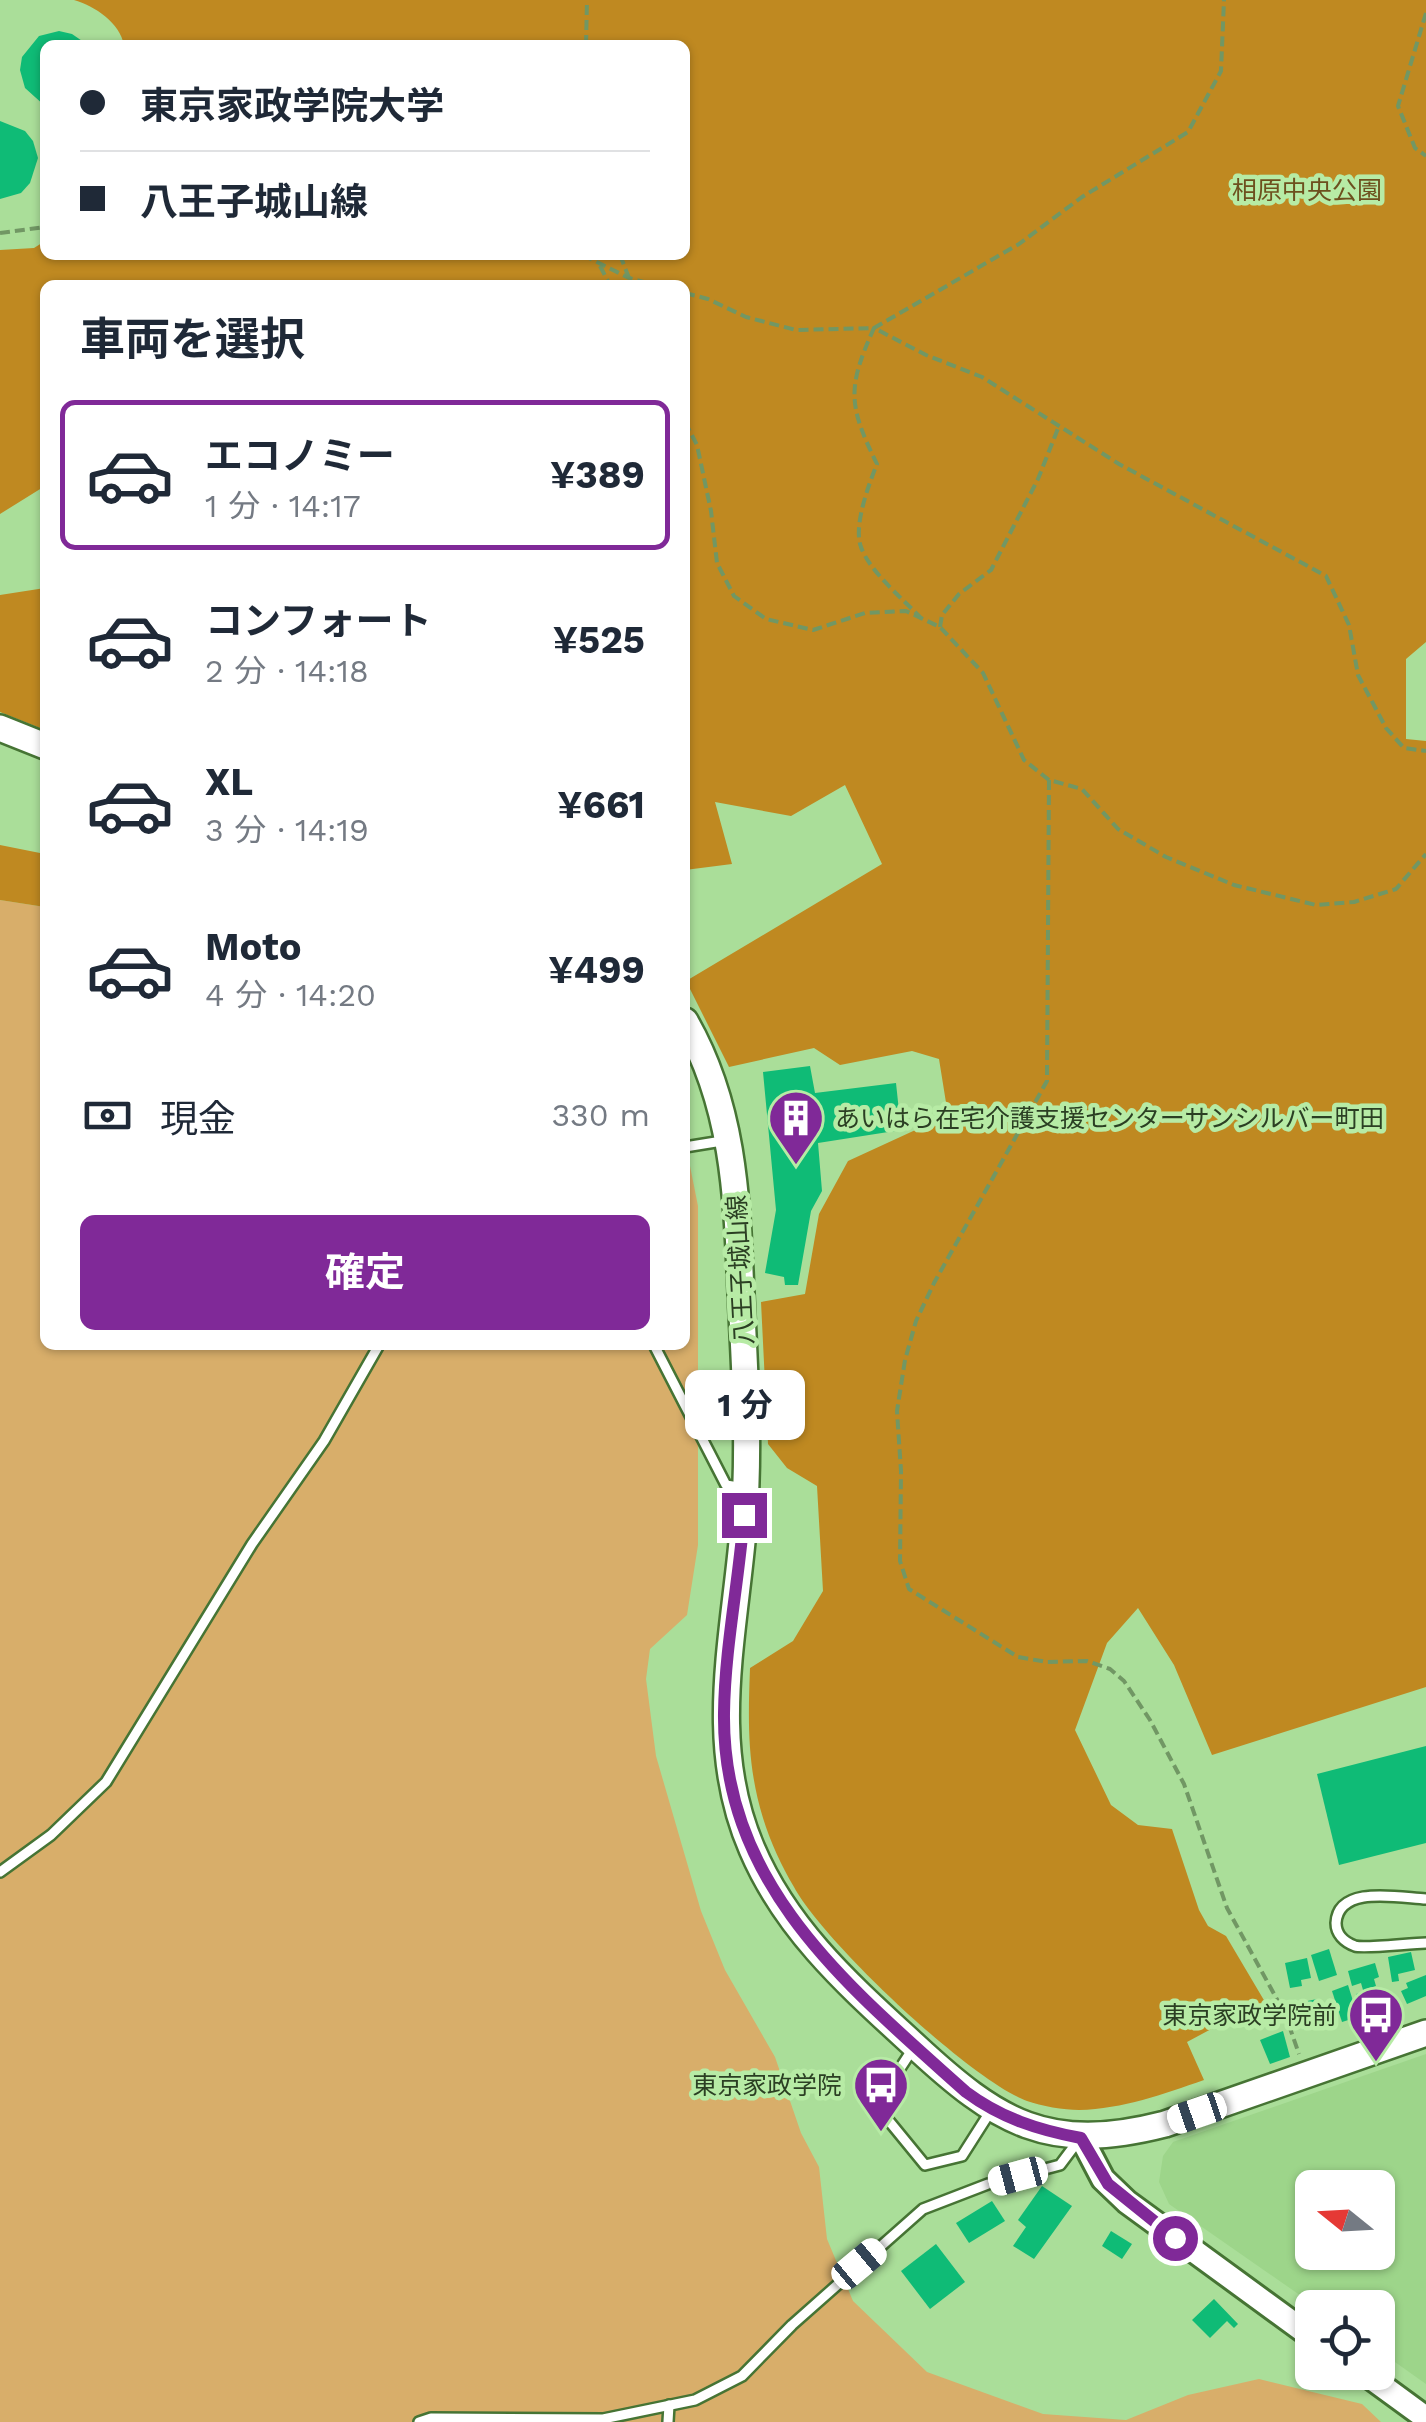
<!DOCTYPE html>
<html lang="ja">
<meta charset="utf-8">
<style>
body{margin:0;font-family:"Work Sans","Noto Sans JP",sans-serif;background:#f2f2f3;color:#1f2937;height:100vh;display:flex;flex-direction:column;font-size:38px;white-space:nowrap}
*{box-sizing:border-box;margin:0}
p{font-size:32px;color:#747a83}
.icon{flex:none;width:55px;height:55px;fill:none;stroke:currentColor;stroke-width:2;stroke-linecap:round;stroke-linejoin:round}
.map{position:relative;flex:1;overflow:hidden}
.details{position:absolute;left:40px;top:280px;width:650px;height:1070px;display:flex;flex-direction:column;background:#fff;border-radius:15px;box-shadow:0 2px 8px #0004}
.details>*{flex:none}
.top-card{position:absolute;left:40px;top:40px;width:650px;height:220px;border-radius:15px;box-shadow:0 2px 8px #0004;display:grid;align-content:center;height:220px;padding:0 40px;background:#fff}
.needle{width:65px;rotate:288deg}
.fabs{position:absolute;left:1295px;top:2170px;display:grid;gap:20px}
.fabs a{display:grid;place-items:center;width:100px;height:100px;border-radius:15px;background:#fff;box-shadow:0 2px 8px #0004;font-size:50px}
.end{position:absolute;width:45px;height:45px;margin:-22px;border:12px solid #802998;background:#fff;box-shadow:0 0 0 5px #fff}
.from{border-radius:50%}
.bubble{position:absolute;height:70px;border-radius:15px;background:#fff;box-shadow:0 2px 8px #0004;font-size:32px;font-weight:700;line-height:70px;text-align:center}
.car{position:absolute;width:30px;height:60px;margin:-30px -15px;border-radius:12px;box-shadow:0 0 8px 2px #0007;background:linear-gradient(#fff 24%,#345 0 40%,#fff 0 76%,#345 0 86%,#fff 0)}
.top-card b{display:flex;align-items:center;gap:35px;height:95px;font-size:38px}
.top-card b+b{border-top:2px solid #e0e1e3}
.top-card i{width:25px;height:25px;background:#1f2937}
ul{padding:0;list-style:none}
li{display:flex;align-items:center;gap:30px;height:150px;margin:0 20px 15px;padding:0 20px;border:5px solid transparent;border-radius:15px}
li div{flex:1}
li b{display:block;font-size:38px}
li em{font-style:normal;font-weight:700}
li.selected{border-color:#802998}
li>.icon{width:90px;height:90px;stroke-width:1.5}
h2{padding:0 40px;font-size:45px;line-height:120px}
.pay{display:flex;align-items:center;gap:25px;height:110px;padding:0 40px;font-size:38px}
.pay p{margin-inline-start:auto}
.primary-button{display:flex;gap:20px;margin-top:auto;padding:20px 40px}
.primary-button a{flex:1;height:115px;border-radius:15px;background:#802998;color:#fff;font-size:40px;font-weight:700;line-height:115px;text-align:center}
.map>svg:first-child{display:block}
</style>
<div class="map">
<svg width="1426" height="2422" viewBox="0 0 1426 2422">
<rect width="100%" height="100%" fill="#aade99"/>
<path fill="#9dd58a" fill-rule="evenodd" d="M1426,2054V2384L1378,2350V2308L1317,2307L1169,2204L1159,2182L1163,2156L1173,2142ZM1312,2188H1378V2252H1312Z"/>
<path fill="#d8ae6a" d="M0,900L45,907V1345H685V1141L698,1206V1545L687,1615L650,1649L646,1679L656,1756L701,1911L725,1970L775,2057L801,2133L819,2167L827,2239L853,2301L927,2372L1043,2414L1126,2420L1188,2395L1259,2379L1362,2404L1381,2422H0Z"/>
<g fill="#bf8921">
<path d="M74,0H1426V642L1406,659V739L1426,741V1687L1212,1755L1174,1665L1138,1608L1107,1643L1075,1730L1111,1805L1138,1825L1172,1829L1199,1910L1208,1926L1226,1936L1268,2007L1228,2020L1187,2042L1204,2080C1163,2094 1123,2109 1079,2110C1064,2110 1041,2106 1027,2101C970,2080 823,1941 794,1887C782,1867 770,1841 763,1818C747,1766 748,1722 750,1668L793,1641L823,1591L817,1486L787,1468L768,1444L761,1302L805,1294L819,1214L848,1161L948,1115L939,1059L912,1051L840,1065L814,1048L729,1067L686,981L882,864L845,785L791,816L715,802L732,864L685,870V285H45V486L0,514V250L34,248L45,241V255H685V45H124C120,23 95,6 74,0Z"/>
<path d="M45,588V730L0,712V595Z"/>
<path d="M0,845L45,854V907L0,900Z"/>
</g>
<g fill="#0fbb76">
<path d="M59,31L72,34L88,45H45V106L25,88L20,70L22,57L39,36Z"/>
<path d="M0,121L25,131L33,141L38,158L30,183L21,193L0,199Z"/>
<path d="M810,1066L815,1093L896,1083L901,1130L818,1143L822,1191L811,1211L798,1285H785L784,1277L765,1273L776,1210L763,1072Z"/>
<path d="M1426,1746V1843L1339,1865L1317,1774Z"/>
<path d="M1329,1949L1337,1975L1319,1981L1311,1955Z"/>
<path d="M1411,1952L1415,1970L1398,1974L1399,1981L1392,1982L1388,1957Z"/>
<path d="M1307,1958L1311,1978L1301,1980L1302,1986L1290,1988L1285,1963Z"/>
<path d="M1375,1963L1379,1977L1374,1979L1376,1986L1363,1990L1361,1983L1352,1986L1348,1971Z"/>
<path d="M1426,1975V1996L1407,2004L1401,1991L1408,1988L1406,1983Z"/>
<path d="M1348,1985L1358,2017L1342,2022L1332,1991Z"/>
<path d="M1368,1991L1371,2001L1379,1999L1383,2015L1363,2020L1356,1994Z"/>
<path d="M1317,1999L1322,2026L1303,2030L1298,2003Z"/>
<path d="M1283,2031L1290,2057L1270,2064L1260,2040Z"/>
<path d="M1042,2186L1072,2206L1034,2259L1013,2246L1026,2227L1018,2220Z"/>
<path d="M992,2201L1005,2221L969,2243L956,2223Z"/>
<path d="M1111,2231L1132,2244L1122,2259L1102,2246Z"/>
<path d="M936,2244L965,2282L930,2309L901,2271Z"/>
<path d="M1214,2299L1238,2324L1234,2328L1227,2321L1210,2338L1192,2320Z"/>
</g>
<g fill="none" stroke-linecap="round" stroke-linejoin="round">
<g stroke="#467434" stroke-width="14">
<g id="service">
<path d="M685,1147L722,1141"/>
<path d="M654,1345L726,1485L745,1488"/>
<path d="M0,1872L51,1835L106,1782L252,1544L324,1441L379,1345"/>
<path d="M1426,1899C1401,1898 1338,1884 1336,1923C1336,1934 1344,1942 1355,1946C1364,1949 1411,1943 1426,1943"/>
<path d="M914,2047L880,2099V2110L925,2165L962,2156L990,2112"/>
<path d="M419,2422L431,2418L603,2419L695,2400L742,2376L792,2325L923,2209L988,2184L1060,2165L1078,2141"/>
<path d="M668,2422L669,2405"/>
</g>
</g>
<g stroke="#467434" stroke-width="28">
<g id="tertiary">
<path d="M1081,2137L1103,2179L1127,2202L1312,2337"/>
<path d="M1363,2372L1426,2418"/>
</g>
</g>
<g stroke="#467434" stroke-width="30">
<g id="secondary">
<path d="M0,728L45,746"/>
<path d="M685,1021C738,1113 737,1213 742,1315C746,1391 750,1466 742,1542C732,1646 708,1748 752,1849C787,1931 850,1986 914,2045C998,2123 1048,2154 1165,2124L1426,2033"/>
</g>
</g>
<g stroke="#719764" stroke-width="4" stroke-dasharray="10 5" stroke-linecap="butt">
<path d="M1426,13L1398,106L1415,148L1426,156"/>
<path d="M586,45L587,0"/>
<path d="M0,233L45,227"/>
<path d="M583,255L629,278L655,285"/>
<path d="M620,255L629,278"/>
<path d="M600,266L610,285"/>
<path d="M685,293L708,299L746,317L796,330L874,328L1019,244L1082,197L1188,132L1221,71L1224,0"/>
<path d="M685,422L697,445L711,511L717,563L734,596L766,619L813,630L865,613L906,611L940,627L983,673L1024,760L1049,780L1082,789L1118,829L1166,857L1234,885L1316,905L1354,902L1396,889L1426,854"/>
<path d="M922,619C905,601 869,571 861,547C853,526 869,484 877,464C848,405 847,388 874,328L926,355L982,377L1119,464L1326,576L1349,625L1358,675L1386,728L1404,748L1426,751"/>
<path d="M940,627L942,615L959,594L991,570L1038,479L1059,426"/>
<path d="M1049,780L1047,1081L934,1283L916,1321L905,1360L897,1411L901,1471L900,1561L909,1589L1018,1657L1047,1662L1087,1661L1110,1669L1124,1681L1150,1720L1184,1784L1227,1908L1285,2014L1299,2054"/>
</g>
<use href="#service" stroke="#fff" stroke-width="9"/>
<use href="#tertiary" stroke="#fff" stroke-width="22"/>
<use href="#secondary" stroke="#fff" stroke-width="25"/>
</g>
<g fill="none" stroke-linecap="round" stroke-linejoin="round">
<path stroke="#802998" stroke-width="12" d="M744,1515C739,1581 725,1646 724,1713C722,1886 849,1987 966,2092C1001,2118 1038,2130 1081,2138L1108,2184L1175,2238"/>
</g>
<defs>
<g id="building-pin" transform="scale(2.875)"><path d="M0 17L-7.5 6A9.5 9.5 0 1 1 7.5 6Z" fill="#802998" stroke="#b7eba5"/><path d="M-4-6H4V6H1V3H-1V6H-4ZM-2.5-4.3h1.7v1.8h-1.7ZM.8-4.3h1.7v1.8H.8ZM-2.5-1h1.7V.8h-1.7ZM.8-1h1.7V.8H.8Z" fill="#fff"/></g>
<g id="bus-pin" transform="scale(2.875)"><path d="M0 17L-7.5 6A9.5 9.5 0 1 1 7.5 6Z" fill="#802998" stroke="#b7eba5"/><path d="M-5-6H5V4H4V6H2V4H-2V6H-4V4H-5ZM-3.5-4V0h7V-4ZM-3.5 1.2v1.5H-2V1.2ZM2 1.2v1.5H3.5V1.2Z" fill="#fff"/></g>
</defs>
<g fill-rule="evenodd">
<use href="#building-pin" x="796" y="1118"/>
<use href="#bus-pin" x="1376" y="2015"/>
<use href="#bus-pin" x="881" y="2085"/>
</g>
<g text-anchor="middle" stroke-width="9" stroke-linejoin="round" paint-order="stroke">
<g font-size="25" fill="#6d501e" stroke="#b7eba5">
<text x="1307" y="199">相原中央公園</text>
</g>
<g font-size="25" fill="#2b3f23" stroke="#b7eba5" text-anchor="end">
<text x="835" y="1127" text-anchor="start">あいはら在宅介護支援センターサンシルバー町田</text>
<text x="1337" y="2024">東京家政学院前</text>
<text x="842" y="2094">東京家政学院</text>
</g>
<g font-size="25" fill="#2b3f23" stroke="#b7eba5">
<text transform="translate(740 1270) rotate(-93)" y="9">八王子城山線</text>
</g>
</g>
</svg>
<div class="fabs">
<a><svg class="needle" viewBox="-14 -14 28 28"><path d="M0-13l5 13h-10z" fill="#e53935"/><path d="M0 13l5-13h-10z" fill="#747a83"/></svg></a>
<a><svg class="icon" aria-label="locate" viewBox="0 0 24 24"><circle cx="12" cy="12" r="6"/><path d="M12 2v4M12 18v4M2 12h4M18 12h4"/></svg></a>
</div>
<i class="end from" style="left:1175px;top:2238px"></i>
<i class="end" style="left:744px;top:1515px"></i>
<div class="bubble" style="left:685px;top:1370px;width:120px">1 分</div>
<i class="car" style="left:1197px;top:2113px;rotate:251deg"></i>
<i class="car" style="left:1018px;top:2176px;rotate:255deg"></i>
<i class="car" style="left:859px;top:2264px;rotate:50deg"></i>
<div class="top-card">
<b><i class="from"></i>東京家政学院大学</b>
<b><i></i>八王子城山線</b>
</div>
<section class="details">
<h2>車両を選択</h2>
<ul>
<li class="selected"><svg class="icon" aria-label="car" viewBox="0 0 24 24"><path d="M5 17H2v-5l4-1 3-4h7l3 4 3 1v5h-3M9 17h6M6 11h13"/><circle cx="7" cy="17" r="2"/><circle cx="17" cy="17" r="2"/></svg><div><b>エコノミー</b><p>1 分 · 14:17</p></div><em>¥389</em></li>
<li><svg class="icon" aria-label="car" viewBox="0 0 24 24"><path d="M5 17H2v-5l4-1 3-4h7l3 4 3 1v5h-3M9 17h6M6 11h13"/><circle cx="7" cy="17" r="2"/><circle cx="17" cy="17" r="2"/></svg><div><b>コンフォート</b><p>2 分 · 14:18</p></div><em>¥525</em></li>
<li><svg class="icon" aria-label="car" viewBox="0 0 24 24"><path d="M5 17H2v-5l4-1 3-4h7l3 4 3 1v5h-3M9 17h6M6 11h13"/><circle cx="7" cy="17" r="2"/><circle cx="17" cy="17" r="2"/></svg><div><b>XL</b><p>3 分 · 14:19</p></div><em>¥661</em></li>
<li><svg class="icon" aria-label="car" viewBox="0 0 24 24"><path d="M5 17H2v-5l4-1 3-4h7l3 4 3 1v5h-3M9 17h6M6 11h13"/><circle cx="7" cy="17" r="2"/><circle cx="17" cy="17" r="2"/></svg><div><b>Moto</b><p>4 分 · 14:20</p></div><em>¥499</em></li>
</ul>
<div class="pay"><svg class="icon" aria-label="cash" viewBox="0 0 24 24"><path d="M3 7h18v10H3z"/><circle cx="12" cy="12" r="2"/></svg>現金<p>330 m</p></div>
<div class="primary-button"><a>確定</a></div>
</section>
</div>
